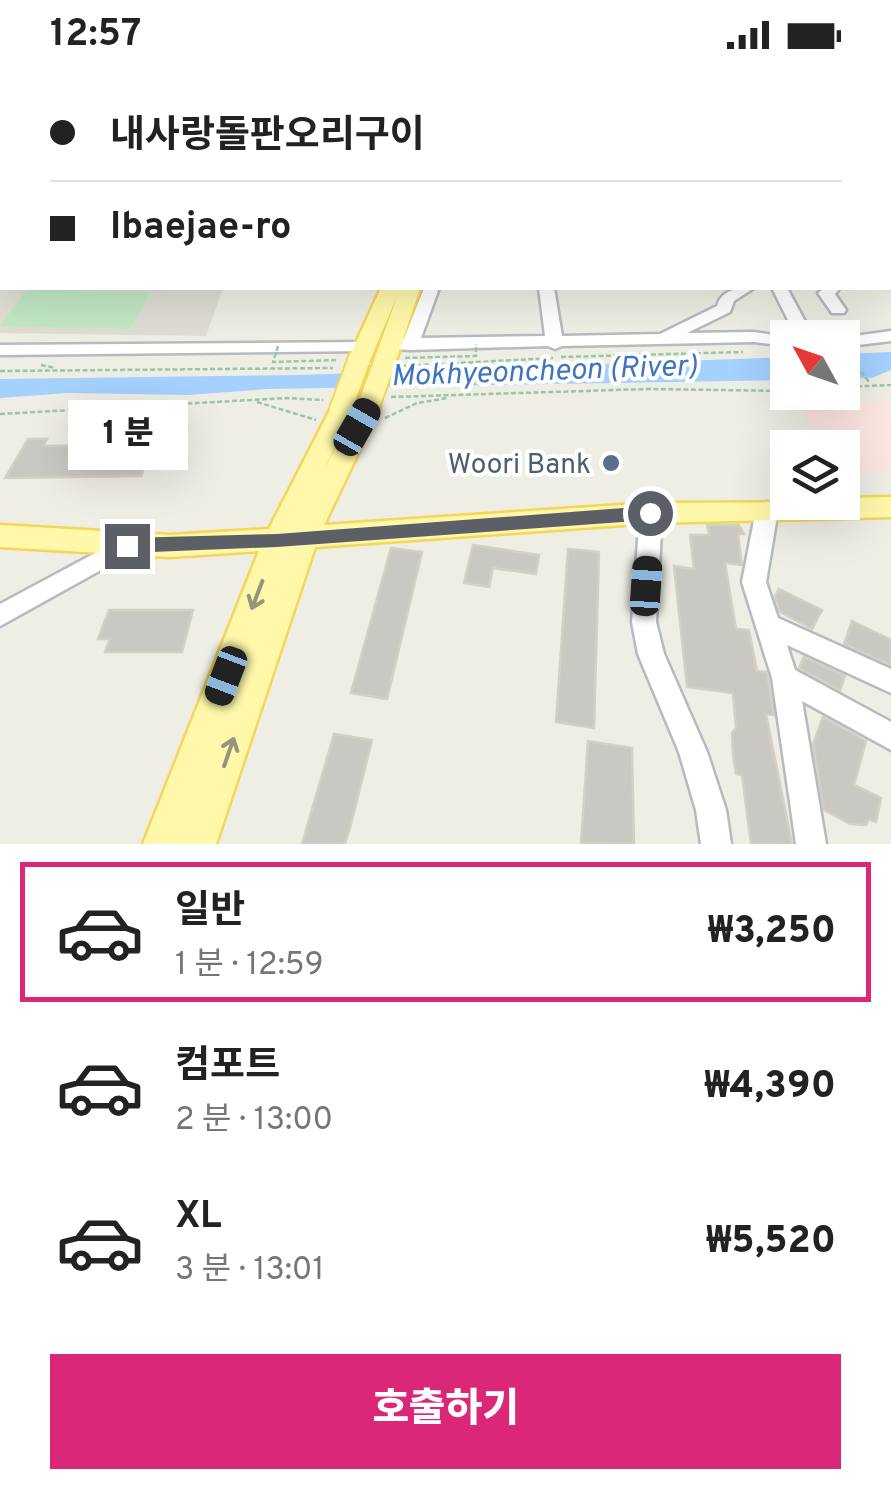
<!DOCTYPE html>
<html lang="ko">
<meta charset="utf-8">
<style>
body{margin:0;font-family:Overpass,"Noto Sans KR",sans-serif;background:#f6f6f6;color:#222;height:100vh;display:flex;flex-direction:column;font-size:38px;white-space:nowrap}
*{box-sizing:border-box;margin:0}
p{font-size:32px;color:#767676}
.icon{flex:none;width:55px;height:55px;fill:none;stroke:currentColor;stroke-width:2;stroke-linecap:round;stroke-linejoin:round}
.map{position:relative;height:774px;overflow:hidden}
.drawer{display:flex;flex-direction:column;background:#fff;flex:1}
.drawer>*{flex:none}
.guide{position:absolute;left:0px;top:0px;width:892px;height:220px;box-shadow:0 10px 40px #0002;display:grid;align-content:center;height:220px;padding:0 50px;background:#fff}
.needle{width:65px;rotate:310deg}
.buttons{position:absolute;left:770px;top:250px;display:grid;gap:20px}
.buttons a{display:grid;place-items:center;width:90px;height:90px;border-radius:0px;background:#fff;box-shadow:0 10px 40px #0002;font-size:50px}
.end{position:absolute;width:45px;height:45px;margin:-22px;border:12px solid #5c6066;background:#fff;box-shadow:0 0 0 5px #fff}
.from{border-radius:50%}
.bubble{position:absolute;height:70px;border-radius:0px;background:#fff;box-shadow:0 10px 40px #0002;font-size:32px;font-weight:800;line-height:70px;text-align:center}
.car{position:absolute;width:30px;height:60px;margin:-30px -15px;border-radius:12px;box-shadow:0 0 8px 2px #0007;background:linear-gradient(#222 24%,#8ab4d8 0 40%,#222 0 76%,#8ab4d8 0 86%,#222 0)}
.guide b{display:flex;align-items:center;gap:35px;height:95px;font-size:38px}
.guide b+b{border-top:2px solid #e0e0e0}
.guide i{width:25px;height:25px;background:#222}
ul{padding:18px 0 0;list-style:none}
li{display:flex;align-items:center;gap:30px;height:140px;margin:0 20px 15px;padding:0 30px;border:5px solid transparent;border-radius:0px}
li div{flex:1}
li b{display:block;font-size:38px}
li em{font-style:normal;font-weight:800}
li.current{border-color:#db2777}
li>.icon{width:90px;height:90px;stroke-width:1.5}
.button{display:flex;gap:20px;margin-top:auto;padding:20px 50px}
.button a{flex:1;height:115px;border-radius:0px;background:#db2777;color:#fff;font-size:40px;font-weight:800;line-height:115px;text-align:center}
.status{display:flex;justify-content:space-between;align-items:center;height:70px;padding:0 50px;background:#fff;direction:ltr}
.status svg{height:28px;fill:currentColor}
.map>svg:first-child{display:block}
</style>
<div class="status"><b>12:57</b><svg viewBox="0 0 49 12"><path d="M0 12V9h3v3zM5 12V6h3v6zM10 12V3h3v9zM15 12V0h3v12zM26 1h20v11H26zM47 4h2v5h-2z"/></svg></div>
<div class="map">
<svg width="891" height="774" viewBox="0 0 891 774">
<rect width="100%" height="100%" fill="#efeee5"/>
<path fill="#dfddd3" d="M0,168L2,218H223L206,266L0,263Z"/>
<path fill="#fce6e1" d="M891,332V403H843L842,378L821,377L797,333Z"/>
<g fill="#c1e7c4">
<path d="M0,0H411L412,2H2L0,170Z"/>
<path d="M27,219L151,222L130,259L0,256Z"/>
</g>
<g fill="#a5d1ff">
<path d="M891,282V300L872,308L843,309V284Z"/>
<path d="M788,287L787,310L268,319L188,325L68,323L0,328V309L300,305Z"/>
</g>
<g fill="#cac8c2" stroke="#d4d0c3" stroke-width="2.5">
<path d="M28,369H47L43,376L153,375L141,406L5,408Z"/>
<path d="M707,455H739L744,464H738L742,495L725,493L736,559L749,560L757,601L766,602L768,609L774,645L766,644L792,774H751L742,705L736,704L733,684L732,663L736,658L733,623L687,617L674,496L694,499L690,465H709Z"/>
<path d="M473,475L539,485L536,504L493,498L489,517L464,513Z"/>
<path d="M391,478L422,482L387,629L351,623Z"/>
<path d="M568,479L599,482L594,658L556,652Z"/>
<path d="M779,519L822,540L812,559L780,542L775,526Z"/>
<path d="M109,540H193L182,582H105L110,569H98Z"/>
<path d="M852,551L891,570V595L844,574Z"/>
<path d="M804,587L845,606L840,620L799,598Z"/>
<path d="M823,647L866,671L854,715L881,728L876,752L869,749L866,755L850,754L824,740L813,674Z"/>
<path d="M334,664L372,670L351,754L345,774H302Z"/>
<path d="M588,671L632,678L634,774L581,773Z"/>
</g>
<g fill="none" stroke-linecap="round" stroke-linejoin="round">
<g stroke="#b7babf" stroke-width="5">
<g id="minor">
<path d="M748,0H759L760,2H750Z"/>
<rect x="890" y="28" width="1" height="7"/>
<path d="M891,98V106L890,107V99Z"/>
<rect x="890" y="129" width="1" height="8"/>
<path d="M424,218H439L421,268L545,266L539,218H554L562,266L660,264L717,236C722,219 738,218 754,218L734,231L730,242L687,263L754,262L794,268H788V276L754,272L562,276L555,279L548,276L410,280L382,278V270L404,269Z"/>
<path d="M772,218H787L814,268H797Z"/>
<path d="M824,218H840L835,224L846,240L844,243H832L818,223Z"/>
<path d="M891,261V271L842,277V268H840Z"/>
<path d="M364,272L373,277L370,281L0,285V275Z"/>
<path d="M767,432L775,434L778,440L766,512L778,548L891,599V623L787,575L795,600L891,652V680L802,631L826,774H796L772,608L742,512L756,440L759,434Z"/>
<path d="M651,435L659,437L662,443L656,552L664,584L707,682L726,740L731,774H701L696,740L679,682L638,584L632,552L640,443L643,437Z"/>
<path d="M127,466L135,469L138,475L135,481L0,556V534Z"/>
</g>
</g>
<g stroke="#f5d658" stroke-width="5">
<g id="major">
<path d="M428,0H441L442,2H430Z"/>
<path d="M381,218H420L397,288L386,295L375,288L398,224L370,290L359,297L351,295L348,290Z"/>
<path d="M368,329L380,337L324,455L651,433L842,432V428L891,427V447L651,453L315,477L216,774H143L259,481L170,487L0,477V455L170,465L269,459L332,336L340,333L352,341L322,404L356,337Z"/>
</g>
</g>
<g stroke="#98c6a9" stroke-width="2.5" stroke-dasharray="5 2.5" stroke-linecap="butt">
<path d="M847,284L870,313"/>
<path d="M561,287L743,282"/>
<path d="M41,295L55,298"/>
<path d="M401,296L553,288"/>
<path d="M0,301L333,298"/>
<path d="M842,317L891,315"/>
<path d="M391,327L648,319L788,321"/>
<path d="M257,332L316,350"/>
<path d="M0,344L287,328L323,330"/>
<path d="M385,348L417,333L448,328"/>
</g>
<use href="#minor" fill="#fff" fill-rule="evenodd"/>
<use href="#major" fill="#fff8aa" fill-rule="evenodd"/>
<g stroke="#f5d658" stroke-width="25" stroke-linecap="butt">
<g id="major-bridge">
<path d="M368,337L386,288"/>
<path d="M340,341L359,290"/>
</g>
</g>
<g stroke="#98c6a9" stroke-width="2.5" stroke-dasharray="5 2.5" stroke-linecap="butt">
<path d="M278,276L273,292L337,290"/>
<path d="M405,288L476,286V274"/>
</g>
<use href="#major-bridge" stroke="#fff8aa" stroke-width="21"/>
</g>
<defs><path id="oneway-shaft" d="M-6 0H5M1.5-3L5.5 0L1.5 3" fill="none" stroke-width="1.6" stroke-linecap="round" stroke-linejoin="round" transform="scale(2.5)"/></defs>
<g stroke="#95957e">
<use href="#oneway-shaft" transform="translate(257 525) rotate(111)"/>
<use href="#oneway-shaft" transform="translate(229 682) rotate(-71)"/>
</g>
<path fill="#5c6066" d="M650,436L659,443L650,450L277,477L127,483L118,476L127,468L277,464Z"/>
<circle fill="#5c6f8a" stroke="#fff" stroke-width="4" cx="611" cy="393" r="10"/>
<g text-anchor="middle" stroke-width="8" stroke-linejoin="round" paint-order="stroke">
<g font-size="28" fill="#4e5e75" stroke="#fff" text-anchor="end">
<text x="591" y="403">Woori Bank</text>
</g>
<g font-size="30" font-style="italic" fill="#4074be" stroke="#fff">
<text transform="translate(544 300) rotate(-2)" y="10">Mokhyeoncheon (River)</text>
</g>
</g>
</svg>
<div class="buttons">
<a><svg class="needle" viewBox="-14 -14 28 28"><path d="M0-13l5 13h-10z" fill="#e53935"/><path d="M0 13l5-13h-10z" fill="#767676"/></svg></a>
<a><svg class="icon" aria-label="layers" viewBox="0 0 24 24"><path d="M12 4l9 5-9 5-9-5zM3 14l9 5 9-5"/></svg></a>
</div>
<i class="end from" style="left:650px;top:443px"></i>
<i class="end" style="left:127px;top:476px"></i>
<div class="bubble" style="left:68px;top:330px;width:120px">1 분</div>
<i class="car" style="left:357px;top:357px;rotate:30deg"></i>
<i class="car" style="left:646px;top:516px;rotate:4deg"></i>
<i class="car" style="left:226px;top:606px;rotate:201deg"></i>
<div class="guide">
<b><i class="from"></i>내사랑돌판오리구이</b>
<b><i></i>Ibaejae-ro</b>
</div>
</div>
<section class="drawer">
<ul>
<li class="current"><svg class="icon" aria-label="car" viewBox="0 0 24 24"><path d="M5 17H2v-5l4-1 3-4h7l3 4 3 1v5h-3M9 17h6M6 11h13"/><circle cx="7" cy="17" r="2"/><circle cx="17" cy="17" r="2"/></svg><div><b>일반</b><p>1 분 · 12:59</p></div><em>₩3,250</em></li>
<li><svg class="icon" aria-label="car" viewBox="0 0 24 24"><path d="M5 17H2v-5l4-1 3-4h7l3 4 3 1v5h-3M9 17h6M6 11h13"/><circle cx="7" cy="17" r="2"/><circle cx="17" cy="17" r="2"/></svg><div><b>컴포트</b><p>2 분 · 13:00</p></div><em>₩4,390</em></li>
<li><svg class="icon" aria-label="car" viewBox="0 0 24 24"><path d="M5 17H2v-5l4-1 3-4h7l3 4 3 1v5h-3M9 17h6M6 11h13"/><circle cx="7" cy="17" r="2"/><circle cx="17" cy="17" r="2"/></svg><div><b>XL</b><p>3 분 · 13:01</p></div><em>₩5,520</em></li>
</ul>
<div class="button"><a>호출하기</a></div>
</section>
